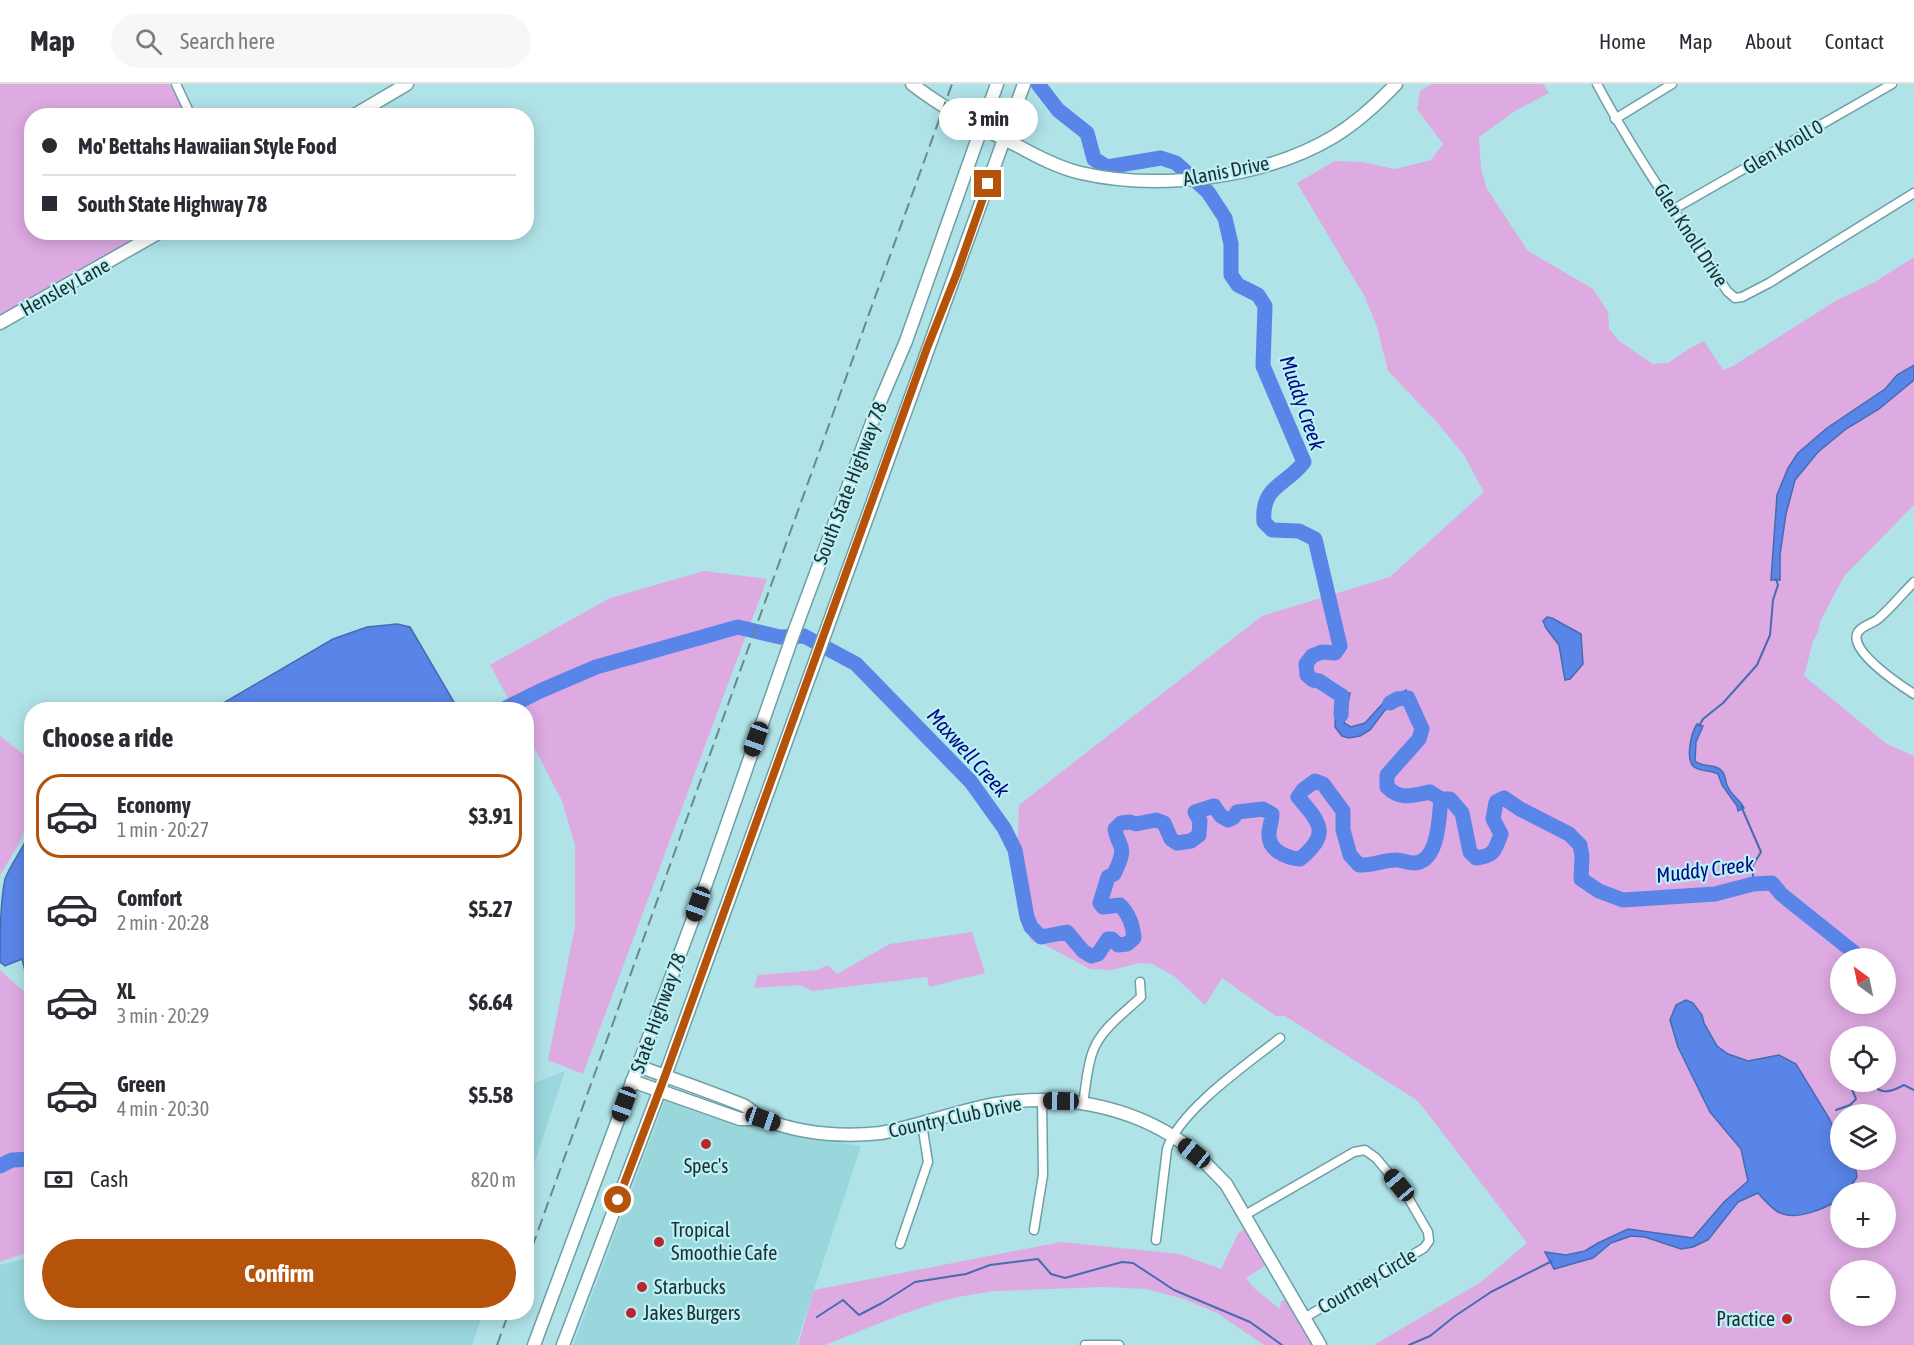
<!DOCTYPE html>
<meta charset="utf-8">
<style>
body{margin:0;font-family:"Asap Condensed",sans-serif;background:#f7f7f7;color:#2b2b33;height:100vh;display:flex;flex-direction:column;font-size:22px;white-space:nowrap}
*{box-sizing:border-box;margin:0}
p{font-size:20px;color:#7c7c81}
.icon{flex:none;width:33px;height:33px;fill:none;stroke:currentColor;stroke-width:2;stroke-linecap:round;stroke-linejoin:round}
.map{position:relative;flex:1;overflow:hidden}
.side{position:absolute;left:24px;top:618px;width:510px;height:618px;display:flex;flex-direction:column;background:#fff;border-radius:24px;box-shadow:0 3px 15px #0003}
.side>*{flex:none}
.hud{position:absolute;left:24px;top:24px;width:510px;height:132px;border-radius:24px;box-shadow:0 3px 15px #0003;display:grid;align-content:center;height:132px;padding:0 18px;background:#fff}
.needle{width:39px;rotate:327deg}
.tools{position:absolute;left:1830px;top:864px;display:grid;gap:12px}
.tools a{display:grid;place-items:center;width:66px;height:66px;border-radius:50%;background:#fff;box-shadow:0 3px 15px #0003;font-size:30px}
.end{position:absolute;width:27px;height:27px;margin:-14px;border:8px solid #b45309;background:#fff;box-shadow:0 0 0 3px #fff}
.from{border-radius:50%}
.bubble{position:absolute;height:42px;border-radius:21px;background:#fff;box-shadow:0 3px 15px #0003;font-size:20px;font-weight:700;line-height:42px;text-align:center}
.car{position:absolute;width:18px;height:36px;margin:-18px -9px;border-radius:8px;box-shadow:0 0 4px 2px #0007;background:linear-gradient(#222 24%,#8ab4d8 0 40%,#222 0 76%,#8ab4d8 0 86%,#222 0)}
.hud b{display:flex;align-items:center;gap:21px;height:57px;font-size:22px}
.hud b+b{border-top:2px solid #e1e1e2}
.hud i{width:15px;height:15px;background:#2b2b33}
ul{padding:0;list-style:none}
li{display:flex;align-items:center;gap:18px;height:84px;margin:0 12px 9px;padding:0 6px;border:3px solid transparent;border-radius:24px}
li div{flex:1}
li b{display:block;font-size:22px}
li em{font-style:normal;font-weight:700}
li.active{border-color:#b45309}
li>.icon{width:54px;height:54px;stroke-width:1.5}
h2{padding:0 18px;font-size:27px;line-height:72px}
.pay{display:flex;align-items:center;gap:15px;height:66px;padding:0 18px;font-size:22px}
.pay p{margin-inline-start:auto}
.action{display:flex;gap:12px;margin-top:auto;padding:12px 18px}
.action a{flex:1;height:69px;border-radius:36px;background:#b45309;color:#fff;font-size:24px;font-weight:700;line-height:69px;text-align:center}
header{display:flex;align-items:center;gap:36px;box-sizing:border-box;height:84px;padding:0 30px;background:#fff;border-bottom:2px solid #e1e1e2}
header strong{font-size:28px}
nav{display:flex;gap:33px;margin-inline-start:auto;font-size:21px}
.search{width:420px;height:54px;background:#f7f7f7;display:flex;align-items:center;gap:15px;box-sizing:border-box;padding:0 21px;border-radius:33px;color:#7c7c81;font-size:22px}
.map>svg:first-child{display:block}
</style>
<header>
<strong>Map</strong>
<div class="search"><svg class="icon" aria-label="search" viewBox="0 0 24 24"><circle cx="10" cy="10" r="6"/><path d="M15 15l6 6"/></svg>Search here</div>
<nav><a>Home</a><a>Map</a><a>About</a><a>Contact</a></nav>
</header>
<div class="map">
<svg width="1914" height="1261" viewBox="0 0 1914 1261">
<rect width="100%" height="100%" fill="#b0e3e8"/>
<g fill="#9ad7dd">
<path d="M565,987L527,1101V1002Z"/>
<path d="M670,1003L764,1046L861,1062L796,1261H573Z"/>
<path d="M31,1173L32,1228L483,1229L472,1261H0V1181Z"/>
</g>
<g fill="#deaae2" fill-rule="evenodd">
<path d="M0,0H169L188,31L32,32V148L160,149L0,239Z"/>
<path d="M1432,0H1543L1549,9L1515,27L1479,53L1481,85L1487,105L1528,167L1593,205L1608,228L1609,245L1619,257L1653,280L1668,279L1687,266L1704,257L1723,286L1733,282L1837,216L1875,198L1914,173V421L1844,492L1820,538L1818,548L1813,557L1804,592L1887,660L1914,672V1261H1374L1481,1198L1527,1159L1418,1017L1285,932H1276L1222,894L1205,921L1174,892L1152,880L1140,879L1112,886L1090,885L1047,862L1031,857L1016,809L1019,721L1262,532L1390,493L1484,408L1464,371L1435,336L1388,287L1377,243L1365,213L1297,99L1335,77L1362,78L1395,85L1431,76L1443,60L1417,25L1420,7ZM1840,874H1886V920H1840ZM1840,952H1886V998H1840ZM1840,1030H1886V1076H1840ZM1840,1108H1886V1154H1840ZM1840,1186H1886V1232H1840Z"/>
<path d="M704,487L767,495L583,990L548,976L575,843V761L562,717L527,650L526,626L514,625L490,581L610,514Z"/>
<path d="M0,652L31,676V729L20,758L0,791Z"/>
<path d="M972,848L985,889L929,903L927,893L812,907L800,901L754,904L758,891L817,886L828,881L837,890L890,860Z"/>
<path d="M0,886L32,915L31,1167L0,1178Z"/>
<path d="M1250,1139L1272,1177L1246,1194L1255,1205L1280,1225L1281,1217L1286,1215L1315,1261H1264L1217,1229L1184,1215L1146,1205L1103,1203L996,1207L963,1212L938,1218L900,1231L825,1261H798L814,1206L1061,1158L1180,1170L1221,1185L1238,1150Z"/>
</g>
<g fill="#5985e8" stroke="#466bb1" stroke-width="1.5">
<path d="M1914,281V296L1879,325L1846,345L1818,368L1795,396L1786,430L1780,471V496H1771L1777,411L1788,384L1798,369L1827,344L1885,305L1897,291Z"/>
<path d="M1547,533L1552,534L1581,550L1583,580L1570,595L1565,596L1559,561L1546,544L1543,537Z"/>
<path d="M397,540L410,543L458,625H213L333,555L367,543Z"/>
<path d="M1406,606L1408,614L1385,626L1370,646L1360,652L1349,654L1342,652L1335,643L1336,614L1350,609L1344,639L1351,643L1365,639L1384,618Z"/>
<path d="M1697,640L1703,642L1696,658L1695,677C1702,683 1710,680 1718,684C1727,688 1724,698 1729,705C1733,712 1740,716 1744,724L1738,727L1737,722L1722,701L1718,690C1711,686 1701,688 1694,683C1685,676 1691,649 1697,640Z"/>
<path d="M31,745V910L22,875L5,882L0,878C0,852 0,820 5,795C12,777 25,763 31,745Z"/>
<path d="M1686,916L1693,919L1702,931L1704,939L1717,962L1728,970L1748,977L1779,971L1796,980L1829,1034L1838,1053L1840,1076H1852L1855,1081L1857,1093L1847,1108H1840V1115C1826,1124 1795,1138 1778,1128C1770,1123 1764,1116 1758,1109L1738,1118L1708,1156L1693,1163L1681,1165L1645,1153L1631,1152L1611,1159L1593,1174L1554,1185L1545,1168L1566,1171L1585,1167L1598,1159L1628,1145L1693,1154L1724,1118L1748,1097L1741,1065L1710,1028L1678,963L1670,936L1676,921Z"/>
</g>
<g fill="none" stroke-linecap="round" stroke-linejoin="round">
<g stroke="#466bb1" stroke-width="2">
<path d="M1699,642L1703,635L1723,619L1757,581L1770,551L1773,516L1778,501L1776,495"/>
<path d="M1741,722L1761,768L1753,781V800"/>
<path d="M1870,998C1881,1011 1889,1009 1904,1001L1914,1006"/>
<path d="M1836,1026L1850,1021L1856,1015L1849,998"/>
<path d="M817,1233L843,1216L859,1231L882,1219L915,1198L966,1190L990,1181L1038,1175L1051,1190L1065,1194L1122,1178L1133,1179L1174,1206L1250,1238L1282,1261"/>
<path d="M1409,1261L1430,1252L1455,1232L1491,1208L1552,1177"/>
</g>
<g stroke="#5985e8" stroke-width="15">
<path d="M1038,0L1058,26L1087,49L1094,75L1107,83L1161,74L1176,79L1208,108L1225,134L1231,160V191L1238,201L1258,211L1265,222L1263,282L1304,378C1286,402 1261,401 1264,438L1272,446L1299,447L1315,455L1340,562L1335,569L1322,568L1312,572L1306,580L1307,591L1313,596L1319,597L1342,612L1341,631"/>
<path d="M1390,619L1397,615L1408,614L1422,645L1419,655L1387,691V703C1401,717 1413,711 1430,708L1441,715H1450L1462,729L1470,768L1476,774C1494,772 1495,767 1501,750L1493,735L1496,718L1504,714L1520,725L1569,750L1580,761L1582,772L1581,795L1599,807L1623,816L1715,810L1753,800L1772,799L1781,810L1861,874"/>
<path d="M502,626L540,607L596,583L738,543L780,553L804,552L856,580L971,698L1004,744L1015,766L1027,833L1031,843L1041,853L1067,848L1083,867L1091,872L1098,870L1108,855H1112L1118,861L1127,860L1134,854C1133,841 1129,830 1120,821L1103,823L1100,819L1108,793L1114,790C1118,781 1125,769 1120,760C1117,753 1116,752 1115,745L1121,739L1130,738L1136,740L1156,736L1164,739L1171,755L1177,759L1191,757L1199,751L1200,737L1195,728L1214,722L1221,732L1228,736L1234,733L1237,728L1263,725L1272,730C1272,737 1269,743 1269,750C1268,766 1286,774 1300,775C1331,749 1320,739 1298,713L1303,706L1315,697L1323,700L1343,727V746L1350,771L1359,781C1374,782 1382,776 1396,776C1402,776 1408,779 1414,779C1439,778 1439,733 1441,715"/>
<path d="M0,1082L12,1076L32,1075"/>
</g>
<g stroke="#6e9fa5" stroke-width="11">
<g id="street">
<path d="M176,0L191,32"/>
<path d="M1597,0C1635,72 1683,139 1727,207L1735,214L1742,213L1769,199L1914,109"/>
<path d="M1615,35L1672,0"/>
<path d="M1674,125L1892,0"/>
<path d="M1914,498C1902,510 1891,524 1878,535C1872,540 1863,541 1858,548C1847,566 1900,601 1914,610"/>
<path d="M1083,1019C1086,1002 1087,982 1093,967C1101,945 1124,929 1141,913L1140,898"/>
<path d="M1245,1131L1354,1068L1365,1066L1376,1074L1406,1110L1428,1148L1429,1157L1424,1164L1304,1234"/>
<path d="M1034,1146L1043,1091L1042,1016"/>
<path d="M1156,1156L1167,1065C1180,1026 1247,980 1280,954"/>
<path d="M900,1160L928,1078L922,1040"/>
<path d="M1085,1261H1119"/>
</g>
</g>
<g stroke="#6e9fa5" stroke-width="15">
<g id="secondary">
<path d="M912,0C944,25 981,44 1018,62C1038,73 1059,84 1081,89C1159,107 1264,94 1333,53C1356,39 1378,19 1396,0"/>
<path d="M353,32L407,0"/>
<path d="M0,239L160,148"/>
<path d="M638,982C673,995 708,1007 743,1021C751,1025 757,1033 766,1036C802,1050 842,1053 881,1049C919,1042 957,1027 996,1020C1059,1009 1129,1021 1183,1059C1199,1071 1212,1086 1226,1100L1320,1261"/>
<path d="M632,997L740,1035H763"/>
</g>
</g>
<g stroke="#6e9fa5" stroke-width="15">
<g id="primary">
<path d="M534,1261L706,800L793,551L877,325L906,257L997,0"/>
<path d="M563,1261L665,992L1024,0"/>
</g>
</g>
<use href="#street" stroke="#fff" stroke-width="8"/>
<use href="#secondary" stroke="#fff" stroke-width="12"/>
<use href="#primary" stroke="#fff" stroke-width="12"/>
<g stroke="#678a8e" stroke-width="2" stroke-dasharray="12 6" stroke-linecap="butt">
<path d="M526,1180L952,0"/>
<path d="M497,1261L509,1228"/>
</g>
</g>
<g fill="none" stroke-linecap="round" stroke-linejoin="round">
<path stroke="#b45309" stroke-width="8" d="M618,1116L665,992L927,264L957,189L988,100"/>
</g>
<g fill="#b7272d" stroke="#bcf0f5" stroke-width="2">
<circle cx="706" cy="1060" r="6"/>
<circle cx="659" cy="1158" r="6"/>
<circle cx="642" cy="1203" r="6"/>
<circle cx="631" cy="1229" r="6"/>
<circle cx="1787" cy="1235" r="6"/>
</g>
<g text-anchor="middle" stroke-width="4.5" stroke-linejoin="round" paint-order="stroke">
<g font-size="20" fill="#1b2f31" stroke="#bcf0f5">
<text transform="translate(1783 63) rotate(-30)" y="7">Glen Knoll 0</text>
<text transform="translate(1226 87) rotate(-11)" y="7">Alanis Drive</text>
<text transform="translate(1691 151) rotate(57)" y="7">Glen Knoll Drive</text>
<text transform="translate(65 203) rotate(-29)" y="7">Hensley Lane</text>
<text transform="translate(850 399) rotate(-69)" y="7">South State Highway 78</text>
<text transform="translate(658 929) rotate(-70)" y="7">State Highway 78</text>
<text transform="translate(955 1033) rotate(-12)" y="7">Country Club Drive</text>
<text transform="translate(1367 1197) rotate(-30)" y="7">Courtney Circle</text>
</g>
<g font-size="20" fill="#1b2f31" stroke="#bcf0f5" text-anchor="start">
<text x="706" y="1089" text-anchor="middle">Spec's</text>
<text x="671" y="1153">Tropical<tspan x="671" dy="23">Smoothie Cafe</tspan></text>
<text x="654" y="1210">Starbucks</text>
<text x="643" y="1236">Jakes Burgers</text>
<text x="1775" y="1242" text-anchor="end">Practice</text>
</g>
<g font-size="21" font-style="italic" fill="#010a85" stroke="#bcf0f5">
<text transform="translate(1302 319) rotate(71)" y="7">Muddy Creek</text>
<text transform="translate(968 669) rotate(48)" y="7">Maxwell Creek</text>
<text transform="translate(1705 786) rotate(-7)" y="7">Muddy Creek</text>
</g>
</g>
</svg>
<div class="tools">
<a><svg class="needle" viewBox="-14 -14 28 28"><path d="M0-13l5 13h-10z" fill="#e53935"/><path d="M0 13l5-13h-10z" fill="#7c7c81"/></svg></a>
<a><svg class="icon" aria-label="locate" viewBox="0 0 24 24"><circle cx="12" cy="12" r="6"/><path d="M12 2v4M12 18v4M2 12h4M18 12h4"/></svg></a>
<a><svg class="icon" aria-label="layers" viewBox="0 0 24 24"><path d="M12 4l9 5-9 5-9-5zM3 14l9 5 9-5"/></svg></a>
<a>+</a>
<a>−</a>
</div>
<i class="end from" style="left:618px;top:1116px"></i>
<i class="end" style="left:988px;top:100px"></i>
<div class="bubble" style="left:939px;top:14px;width:99px">3 min</div>
<i class="car" style="left:756px;top:655px;rotate:200deg"></i>
<i class="car" style="left:698px;top:820px;rotate:200deg"></i>
<i class="car" style="left:1061px;top:1017px;rotate:271deg"></i>
<i class="car" style="left:624px;top:1020px;rotate:200deg"></i>
<i class="car" style="left:763px;top:1035px;rotate:109deg"></i>
<i class="car" style="left:1194px;top:1069px;rotate:309deg"></i>
<i class="car" style="left:1399px;top:1101px;rotate:320deg"></i>
<div class="hud">
<b><i class="from"></i>Mo' Bettahs Hawaiian Style Food</b>
<b><i></i>South State Highway 78</b>
</div>
<section class="side">
<h2>Choose a ride</h2>
<ul>
<li class="active"><svg class="icon" aria-label="car" viewBox="0 0 24 24"><path d="M5 17H2v-5l4-1 3-4h7l3 4 3 1v5h-3M9 17h6M6 11h13"/><circle cx="7" cy="17" r="2"/><circle cx="17" cy="17" r="2"/></svg><div><b>Economy</b><p>1 min · 20:27</p></div><em>$3.91</em></li>
<li><svg class="icon" aria-label="car" viewBox="0 0 24 24"><path d="M5 17H2v-5l4-1 3-4h7l3 4 3 1v5h-3M9 17h6M6 11h13"/><circle cx="7" cy="17" r="2"/><circle cx="17" cy="17" r="2"/></svg><div><b>Comfort</b><p>2 min · 20:28</p></div><em>$5.27</em></li>
<li><svg class="icon" aria-label="car" viewBox="0 0 24 24"><path d="M5 17H2v-5l4-1 3-4h7l3 4 3 1v5h-3M9 17h6M6 11h13"/><circle cx="7" cy="17" r="2"/><circle cx="17" cy="17" r="2"/></svg><div><b>XL</b><p>3 min · 20:29</p></div><em>$6.64</em></li>
<li><svg class="icon" aria-label="car" viewBox="0 0 24 24"><path d="M5 17H2v-5l4-1 3-4h7l3 4 3 1v5h-3M9 17h6M6 11h13"/><circle cx="7" cy="17" r="2"/><circle cx="17" cy="17" r="2"/></svg><div><b>Green</b><p>4 min · 20:30</p></div><em>$5.58</em></li>
</ul>
<div class="pay"><svg class="icon" aria-label="cash" viewBox="0 0 24 24"><path d="M3 7h18v10H3z"/><circle cx="12" cy="12" r="2"/></svg>Cash<p>820 m</p></div>
<div class="action"><a>Confirm</a></div>
</section>
</div>
